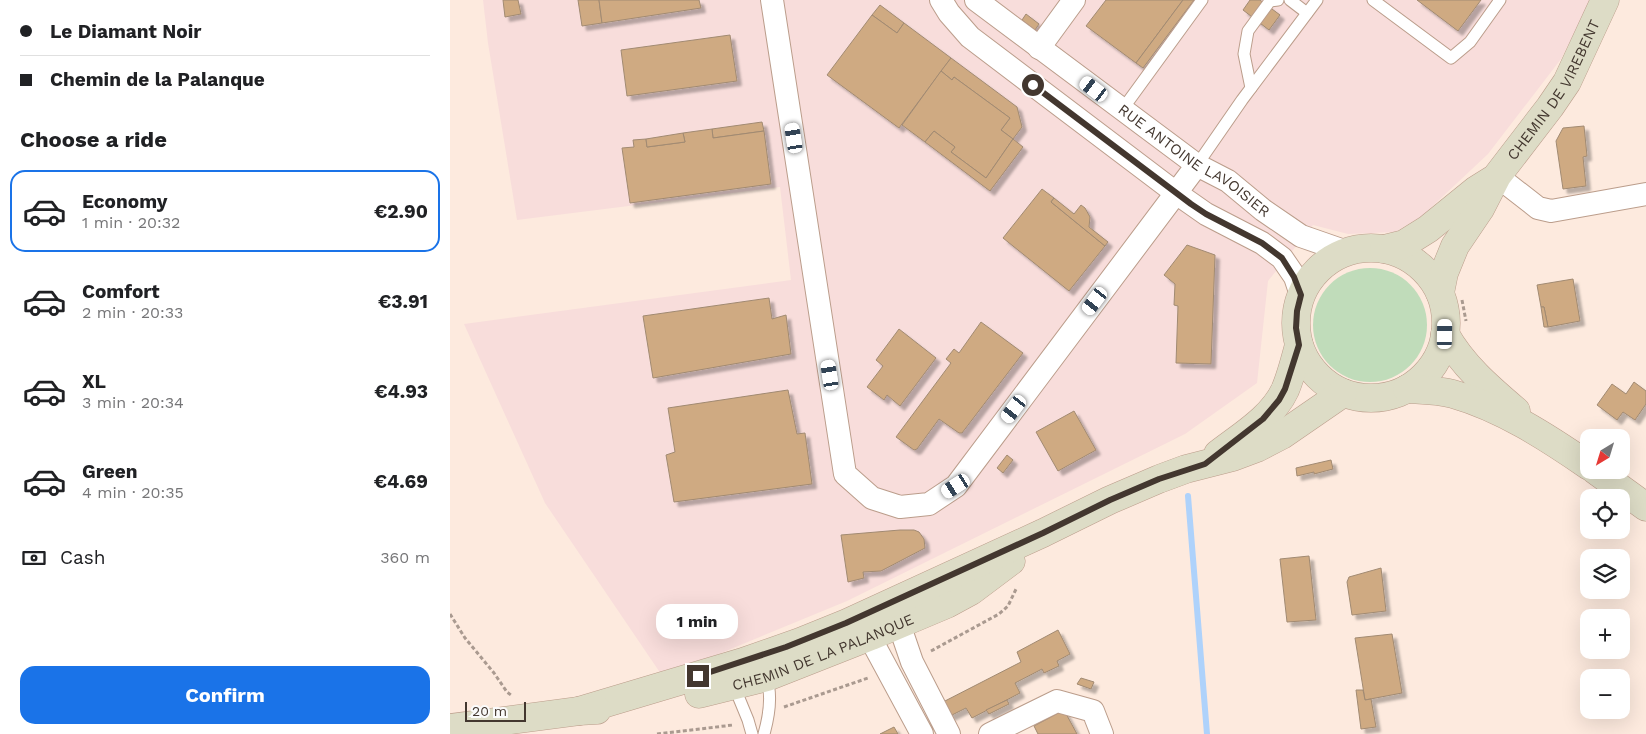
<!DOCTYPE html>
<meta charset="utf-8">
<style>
body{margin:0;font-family:"Work Sans",sans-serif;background:#f2f2f2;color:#202124;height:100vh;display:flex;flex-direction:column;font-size:19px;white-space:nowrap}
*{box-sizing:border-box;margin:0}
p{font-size:16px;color:#757577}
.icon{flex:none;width:28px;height:28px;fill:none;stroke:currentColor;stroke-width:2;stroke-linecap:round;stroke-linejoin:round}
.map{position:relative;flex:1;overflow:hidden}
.panel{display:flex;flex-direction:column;background:#fff;width:450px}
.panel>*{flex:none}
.hud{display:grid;align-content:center;height:110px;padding:0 20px;background:#fff}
.needle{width:32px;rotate:218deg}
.buttons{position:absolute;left:1130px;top:429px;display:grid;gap:10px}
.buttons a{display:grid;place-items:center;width:50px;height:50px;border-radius:10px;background:#fff;box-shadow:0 5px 20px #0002;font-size:25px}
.scale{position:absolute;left:15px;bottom:12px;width:61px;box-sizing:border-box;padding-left:5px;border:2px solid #43372f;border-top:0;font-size:14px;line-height:18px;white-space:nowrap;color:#43372f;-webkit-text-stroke:4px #fbfbfb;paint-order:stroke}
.end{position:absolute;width:22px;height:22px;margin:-11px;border:6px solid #43372f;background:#fff;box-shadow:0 0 0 2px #fff}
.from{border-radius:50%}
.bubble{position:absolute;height:35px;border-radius:15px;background:#fff;box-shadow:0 5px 20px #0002;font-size:16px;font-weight:700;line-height:35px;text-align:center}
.car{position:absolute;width:15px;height:30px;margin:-15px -8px;border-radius:6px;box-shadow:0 0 4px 1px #0007;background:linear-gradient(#fff 24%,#345 0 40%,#fff 0 76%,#345 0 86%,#fff 0)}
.hud b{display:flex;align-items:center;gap:18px;height:48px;font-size:19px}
.hud b+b{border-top:1px solid #e0e0e0}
.hud i{width:12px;height:12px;background:#202124}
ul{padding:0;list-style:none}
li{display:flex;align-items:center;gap:15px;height:82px;margin:0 10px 8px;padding:0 10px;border:2px solid transparent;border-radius:15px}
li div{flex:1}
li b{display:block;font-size:19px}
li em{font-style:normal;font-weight:700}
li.current{border-color:#1a73e8}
li>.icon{width:45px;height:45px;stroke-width:1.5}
h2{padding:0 20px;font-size:22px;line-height:60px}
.pay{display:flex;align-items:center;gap:12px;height:55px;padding:0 20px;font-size:19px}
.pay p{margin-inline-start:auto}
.primary-button{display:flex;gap:10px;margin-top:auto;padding:10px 20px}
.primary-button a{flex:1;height:58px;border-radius:15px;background:#1a73e8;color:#fff;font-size:20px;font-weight:700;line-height:58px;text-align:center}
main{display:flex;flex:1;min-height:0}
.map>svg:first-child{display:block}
</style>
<main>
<section class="panel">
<div class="hud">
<b><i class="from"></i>Le Diamant Noir</b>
<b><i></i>Chemin de la Palanque</b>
</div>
<h2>Choose a ride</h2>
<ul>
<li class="current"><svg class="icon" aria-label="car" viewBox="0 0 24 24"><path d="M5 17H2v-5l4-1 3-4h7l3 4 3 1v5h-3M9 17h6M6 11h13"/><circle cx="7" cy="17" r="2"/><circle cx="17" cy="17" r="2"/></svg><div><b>Economy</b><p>1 min · 20:32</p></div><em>€2.90</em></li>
<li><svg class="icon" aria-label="car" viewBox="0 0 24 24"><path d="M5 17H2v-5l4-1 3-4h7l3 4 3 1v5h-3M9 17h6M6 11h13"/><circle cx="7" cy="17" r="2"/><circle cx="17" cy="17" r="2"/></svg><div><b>Comfort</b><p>2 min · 20:33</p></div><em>€3.91</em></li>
<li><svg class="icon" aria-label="car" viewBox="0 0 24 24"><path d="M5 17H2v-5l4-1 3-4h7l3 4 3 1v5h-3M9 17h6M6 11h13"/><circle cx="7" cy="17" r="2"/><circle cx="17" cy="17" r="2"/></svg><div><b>XL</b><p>3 min · 20:34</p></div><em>€4.93</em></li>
<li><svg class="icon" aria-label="car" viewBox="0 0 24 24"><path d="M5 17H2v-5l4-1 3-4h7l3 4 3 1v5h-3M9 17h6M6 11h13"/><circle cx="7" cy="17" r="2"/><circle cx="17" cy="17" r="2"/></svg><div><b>Green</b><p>4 min · 20:35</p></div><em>€4.69</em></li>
</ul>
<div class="pay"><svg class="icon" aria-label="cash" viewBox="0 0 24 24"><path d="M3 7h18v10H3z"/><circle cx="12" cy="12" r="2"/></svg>Cash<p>360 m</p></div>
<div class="primary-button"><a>Confirm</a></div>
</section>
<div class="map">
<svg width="1196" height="734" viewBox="0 0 1196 734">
<defs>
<filter id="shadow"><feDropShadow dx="4.5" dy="4.5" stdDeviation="1" flood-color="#0004"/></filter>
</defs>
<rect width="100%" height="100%" fill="#fdeade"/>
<path fill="#f8dddb" d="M33,0H1141L1111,59L1038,154L972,216L945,232L898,234L863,225L818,281L807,383L735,434L397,601L213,677L95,503L14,324L341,280L330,187L67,220L38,43Z"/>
<circle fill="#c0dcba" cx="920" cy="325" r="57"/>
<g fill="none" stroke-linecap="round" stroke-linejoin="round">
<path stroke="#aed2fb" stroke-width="6" d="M738,496L757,734"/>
</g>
<g fill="#cfaa82" stroke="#a18a72" filter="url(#shadow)">
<path d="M53,0H68L71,14L55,17Z"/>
<path d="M128,0H149L152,23L132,26Z"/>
<path d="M149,0H249L251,8L152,23Z"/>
<path d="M656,0H733L686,63L636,26Z"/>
<path d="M733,0H744L693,68L686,63Z"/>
<path d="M800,0H810L830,15L819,30L793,10Z"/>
<path d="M967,0H1031L1008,31Z"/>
<path d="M430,5L454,23L447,33L422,15Z"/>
<path d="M576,14L589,24L585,30L572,20Z"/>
<path d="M422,15L447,33L454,23L501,58L449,128L377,75Z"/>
<path d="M280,35L287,81L177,96L171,50Z"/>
<path d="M501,58L567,107L572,127L563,139L551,130L560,118L504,77L502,80L491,71Z"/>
<path d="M491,71L502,80L504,77L560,118L551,130L563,139L536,178L501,152L505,147L484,131L475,142L452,125Z"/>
<path d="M312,122L314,131L263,138L262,129Z"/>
<path d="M1134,126L1137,156L1133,157L1136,186L1113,189L1106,141L1113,128Z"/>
<path d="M262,129L263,138L314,131L321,184L180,203L172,148L184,147L183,140L196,139L197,147L235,142L233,133Z"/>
<path d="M484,131L505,147L501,152L536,178L563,139L573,147L540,191L475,142Z"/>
<path d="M233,133L235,142L197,147L196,139Z"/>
<path d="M592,189L604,198L601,202L655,246L619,291L553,238Z"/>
<path d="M604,198L624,214L631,205L635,208L640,217L639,227L658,242L655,246L601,202Z"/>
<path d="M737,245L765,255L761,364L726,363L728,306L724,305L725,284L714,275Z"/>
<path d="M1123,279L1130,321L1098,327L1094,307H1091L1087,285Z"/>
<path d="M319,298L322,319L336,315L341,354L203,378L193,316Z"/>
<path d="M1091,307H1094L1098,327H1094Z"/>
<path d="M531,322L573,353L512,433H509L489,419L467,449L464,450L446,437L501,363L496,359L504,349L509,353Z"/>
<path d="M449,329L486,358L450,406L437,395L434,400L417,387L433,366L426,360Z"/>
<path d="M1184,382L1196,391V404L1185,420L1173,412L1167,420L1147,405L1162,384L1176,394Z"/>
<path d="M338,390L347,434L355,433L362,484L224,502L216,455L225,452L218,408Z"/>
<path d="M624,411L646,450L608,471L586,432Z"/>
<path d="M557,455L563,460L553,473L547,468Z"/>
<path d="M881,460L883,469L864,474V472L847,476L846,468Z"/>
<path d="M450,530H464L469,532L474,539L475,548L431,571L413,572L414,578L398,582L391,535Z"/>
<path d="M859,556L866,620L837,622L830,559Z"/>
<path d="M931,568L936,611L902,615L897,582L899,577Z"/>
<path d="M608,630L620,654L607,661L609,666L594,673L592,669L565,683L570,693L522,718L516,708L500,716L493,702L571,662L567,652Z"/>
<path d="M942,634L952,693L915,700L905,638Z"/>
<path d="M631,678L644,682L641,689L627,684Z"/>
<path d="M906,690H913L915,700L921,699L926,727L911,729Z"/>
<path d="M557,700L559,704L539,714L536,710Z"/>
<path d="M614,710L627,734H588L584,726Z"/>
<path d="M444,727L448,734H430Z"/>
</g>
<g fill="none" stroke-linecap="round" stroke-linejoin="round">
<g stroke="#bb9d8b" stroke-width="13">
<g id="lane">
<path d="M840,0L857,13"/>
<path d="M923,0L1001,58L1020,42L1050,0"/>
<path d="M801,88L794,54L798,31L820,1L828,0"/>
<path d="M672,110L752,0"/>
<path d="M747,165L792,100L867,0"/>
<path d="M284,686L298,720L302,734"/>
<path d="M314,734C319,716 323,695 316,677"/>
</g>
</g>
<g stroke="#bb9d8b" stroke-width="24">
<g id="street">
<path d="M322,0L395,474L422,498L450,507L479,504L506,486L747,165"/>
<path d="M491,0L499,13L520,37L726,193L756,214L812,243L832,258L845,277L851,295"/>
<path id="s1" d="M526,0L747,165L778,181L813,210L851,236L897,252"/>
<path d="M589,48L624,0"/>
<path d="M1047,176L1088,208L1101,211L1196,194"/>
<path d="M472,734L424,645L421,636L425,610L449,624L462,662L499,734"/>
<path d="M540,734L607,701L643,711L652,734"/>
</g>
</g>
<g stroke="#bb9d8b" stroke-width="29">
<g id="secondary">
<circle cx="921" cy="323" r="75"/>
<path d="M934,249L954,244L978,229L1026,190L1042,180"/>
<path id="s2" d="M990,293L994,273L1005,246L1030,209L1047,176L1100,107L1117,82L1155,0"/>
<path d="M995,334C1012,365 1039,388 1066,411"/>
<path d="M957,389C972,390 988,390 1003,394C1052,408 1097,437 1139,466"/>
<path d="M768,454C791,436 822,418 835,390C841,376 845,360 849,345"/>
<path d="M1145,470L1196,507"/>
<path id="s3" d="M249,694L317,677L421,636L497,604L521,591L561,561"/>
<path d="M129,711L293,662L350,642L397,623L593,533L660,500L709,479L736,469L783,457L807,448L832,435L893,393"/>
<path d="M0,728L129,711L147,710"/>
</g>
</g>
<g stroke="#aa9a90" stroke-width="3" stroke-dasharray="4 2.5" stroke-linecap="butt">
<path d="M1012,300L1016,321"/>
<path d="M0,614L15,638L44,673L57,692L61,695"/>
<path d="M481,651L549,614L558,606L567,587"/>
<path d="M334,707L418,678"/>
<path d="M207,734L283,725"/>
</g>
<use href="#lane" stroke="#fff" stroke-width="11"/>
<use href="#street" stroke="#fff" stroke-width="22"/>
<use href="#secondary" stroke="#dddcc6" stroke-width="28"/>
</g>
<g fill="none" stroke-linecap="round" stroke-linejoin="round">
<path stroke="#43372f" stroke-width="6" d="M248,676L336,647L396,623L593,533L660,500L709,479L755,464L813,419L829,400L835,389L849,345L846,328L847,311L851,295L844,277L832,258L812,243L756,214L741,204L583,85"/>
</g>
<g text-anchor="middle" stroke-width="4" stroke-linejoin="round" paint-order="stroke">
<g font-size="15" fill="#43372f" stroke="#fbfbfb">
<text dy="5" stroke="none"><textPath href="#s2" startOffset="235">CHEMIN DE VIREBENT</textPath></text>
<text dy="5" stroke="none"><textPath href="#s1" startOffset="271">RUE ANTOINE LAVOISIER</textPath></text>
<text dy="5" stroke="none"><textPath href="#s3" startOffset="131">CHEMIN DE LA PALANQUE</textPath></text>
</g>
</g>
</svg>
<div class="buttons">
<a><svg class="needle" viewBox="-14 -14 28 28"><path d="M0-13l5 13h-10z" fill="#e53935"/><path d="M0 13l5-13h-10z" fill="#757577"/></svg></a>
<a><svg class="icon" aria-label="locate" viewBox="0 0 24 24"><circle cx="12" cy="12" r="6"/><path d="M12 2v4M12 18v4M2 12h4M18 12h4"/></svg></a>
<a><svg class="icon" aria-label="layers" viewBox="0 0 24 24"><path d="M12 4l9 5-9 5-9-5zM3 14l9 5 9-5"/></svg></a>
<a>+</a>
<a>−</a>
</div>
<div class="scale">20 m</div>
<i class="end from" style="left:583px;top:85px"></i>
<i class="end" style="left:248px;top:676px"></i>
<div class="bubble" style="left:206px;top:604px;width:82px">1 min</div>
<i class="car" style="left:644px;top:89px;rotate:307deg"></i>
<i class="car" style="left:344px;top:138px;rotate:351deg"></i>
<i class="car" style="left:645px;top:301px;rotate:217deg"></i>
<i class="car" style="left:995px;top:334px;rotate:1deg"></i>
<i class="car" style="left:380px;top:375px;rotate:351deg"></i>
<i class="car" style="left:564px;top:409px;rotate:217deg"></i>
<i class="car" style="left:506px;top:486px;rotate:237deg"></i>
</div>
</main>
